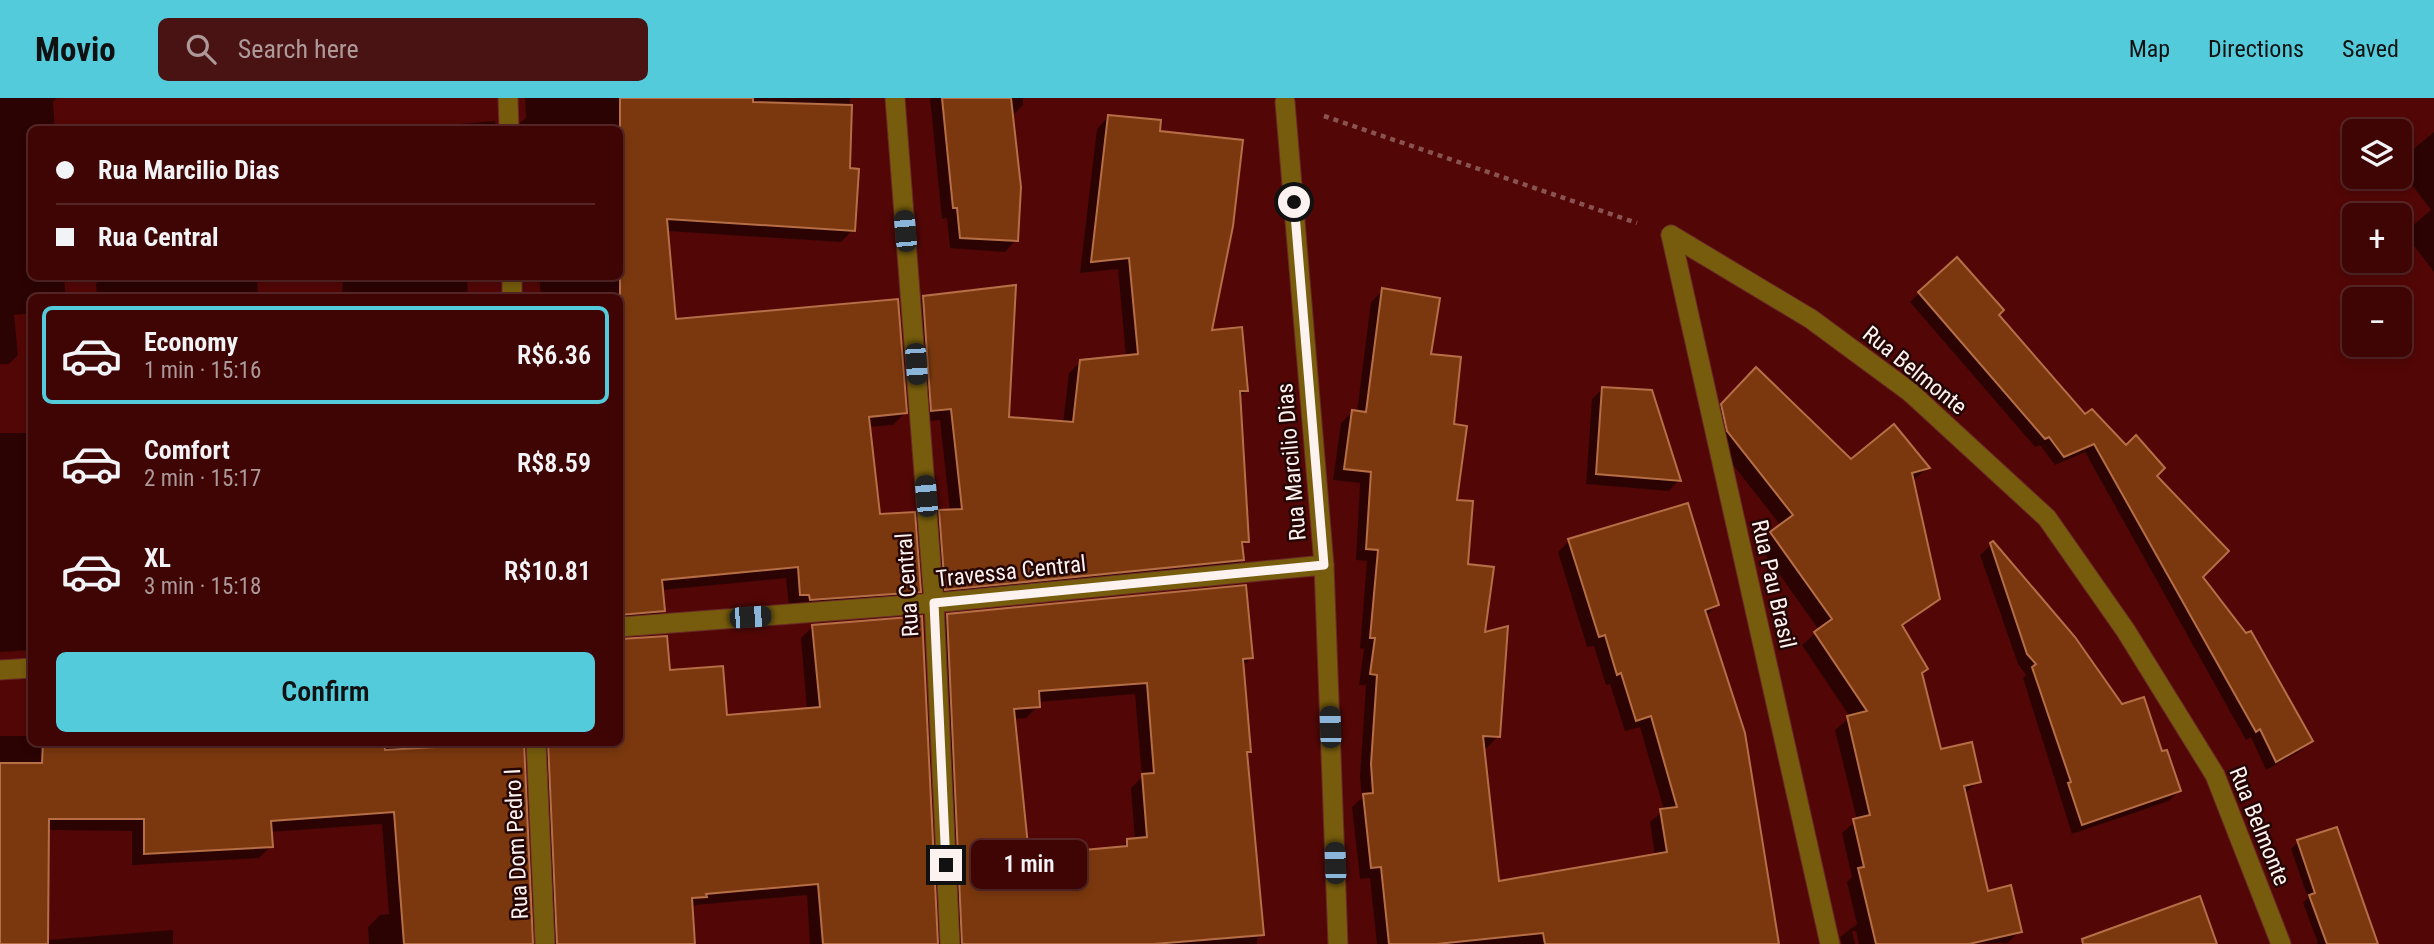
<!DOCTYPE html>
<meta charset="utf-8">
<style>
body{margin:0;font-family:"Roboto Condensed",sans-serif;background:#491313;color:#f1f3f6;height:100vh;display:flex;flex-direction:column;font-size:26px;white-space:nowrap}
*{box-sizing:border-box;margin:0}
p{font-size:23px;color:#ad999a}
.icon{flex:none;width:38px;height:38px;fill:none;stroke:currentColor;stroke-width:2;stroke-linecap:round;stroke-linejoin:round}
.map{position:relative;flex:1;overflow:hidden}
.side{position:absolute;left:28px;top:196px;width:595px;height:452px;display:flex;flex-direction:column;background:#3e0504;border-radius:10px;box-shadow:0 4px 10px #0003,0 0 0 2px #572626}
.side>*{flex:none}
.hud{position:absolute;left:28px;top:28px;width:595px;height:154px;border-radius:10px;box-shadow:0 4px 10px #0003,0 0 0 2px #572626;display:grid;align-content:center;height:154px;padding:0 28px;background:#3e0504}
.controls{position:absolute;left:2342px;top:21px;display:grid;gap:14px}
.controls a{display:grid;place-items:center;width:70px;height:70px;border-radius:10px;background:#3e0504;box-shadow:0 4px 10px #0003,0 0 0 2px #572626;font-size:35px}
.end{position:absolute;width:32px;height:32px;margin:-16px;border:9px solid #fcf2f0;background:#111;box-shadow:0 0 0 4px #111}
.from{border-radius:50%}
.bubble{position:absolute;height:49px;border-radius:10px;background:#3e0504;box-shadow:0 4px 10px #0003,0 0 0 2px #572626;font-size:23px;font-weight:600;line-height:49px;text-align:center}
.car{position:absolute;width:21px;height:42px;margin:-21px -10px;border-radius:9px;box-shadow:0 0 5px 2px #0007;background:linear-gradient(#222 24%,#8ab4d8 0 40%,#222 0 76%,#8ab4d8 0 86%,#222 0)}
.hud b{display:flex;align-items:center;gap:24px;height:66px;font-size:26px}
.hud b+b{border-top:2px solid #572626}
.hud i{width:18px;height:18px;background:#f1f3f6}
ul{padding:12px 0 0;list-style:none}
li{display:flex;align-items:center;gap:21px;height:98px;margin:0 14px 10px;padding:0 14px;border:4px solid transparent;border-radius:10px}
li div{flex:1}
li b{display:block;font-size:26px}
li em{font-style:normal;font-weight:600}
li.on{border-color:#53cbdb}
li>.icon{width:63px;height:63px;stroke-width:1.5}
.cta{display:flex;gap:14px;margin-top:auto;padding:14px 28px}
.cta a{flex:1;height:80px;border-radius:10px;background:#53cbdb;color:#111;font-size:28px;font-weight:600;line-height:80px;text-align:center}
header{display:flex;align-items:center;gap:42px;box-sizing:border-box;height:98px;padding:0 35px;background:#53cbdb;color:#111}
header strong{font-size:33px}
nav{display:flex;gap:38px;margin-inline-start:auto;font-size:24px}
.search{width:490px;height:63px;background:#491313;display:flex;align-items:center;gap:18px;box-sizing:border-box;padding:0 24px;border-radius:10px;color:#ad999a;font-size:26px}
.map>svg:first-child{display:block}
</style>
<header>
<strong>Movio</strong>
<div class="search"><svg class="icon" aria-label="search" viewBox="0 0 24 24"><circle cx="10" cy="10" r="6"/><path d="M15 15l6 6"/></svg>Search here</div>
<nav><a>Map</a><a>Directions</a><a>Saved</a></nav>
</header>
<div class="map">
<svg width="2434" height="846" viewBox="0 0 2434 846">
<rect width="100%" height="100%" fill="#520706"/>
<g fill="#0007" fill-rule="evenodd">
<path d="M0,0H57L53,4L55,32H32V178H64L66,200H32V215L14,217L18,257L9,266H0Z"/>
<path d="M525,0H850L848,72L853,132L841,144L667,133L675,223L905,315L893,327L868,329L878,417L919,493L907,505L789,509L786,480L662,492L663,513L651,525L620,528V200H541L539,178H620V32H511L526,20Z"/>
<path d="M930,0H1023V7L1011,19L1016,142L1005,154L950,150L947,120L942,121Z"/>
<path d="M1108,19L1158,35L1210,234L1247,292L1239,300L1247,443L1241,450L1242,462L1231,474L934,502L928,426L940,414H950L940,322L920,324L912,212L923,200L1008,321L1063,325L1069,275L1081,263L1126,259L1118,171L1080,175L1097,31Z"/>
<path d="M495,23L496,32H400L401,31Z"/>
<path d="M2434,34V174L2404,135L2431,112L2399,70V63Z"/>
<path d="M103,178H257L258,200H97L96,186Z"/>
<path d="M343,178H467L468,200H342Z"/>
<path d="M1383,192L1429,257L1453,327L1455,403L1483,536L1498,638L1487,650H1482L1497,785L1655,758L1650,724L1664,712L1640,629L1625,633L1610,586L1606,587L1594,548L1587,549L1558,454L1569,443L1717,507L1705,519L1777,846H1377L1370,780L1360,781L1352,709L1362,700L1360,679L1366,587H1359L1364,551L1360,550L1367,463L1356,462L1360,385L1333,382L1341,325L1353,313L1357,314L1371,204Z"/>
<path d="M1919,195L1997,217L2084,318L2154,378L2201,479L2246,537L2311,642L2302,652L2266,672L2251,639L2246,642L2085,354L2055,367L2040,347L2035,349L1910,204Z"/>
<path d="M1756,272L1851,363L1928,370L1912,383L1938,501L1901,530L1921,576L1939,653L1979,683L1964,696L1987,795L2020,833L2008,845L1859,846L1856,833H1852L1855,846H1842L1840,839L1857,826L1847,784L1852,779L1842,735L1857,722L1835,632L1850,619L1802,547L1819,532L1759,448L1781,428L1716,345L1710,320Z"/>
<path d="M1602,291L1679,382L1669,393L1586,386L1592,301Z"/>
<path d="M0,335H32V552L0,554Z"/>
<path d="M1991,447L2161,655L2179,693L2169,703L2072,736L2023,580L2026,577L2018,566L1980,457Z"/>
<path d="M948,518L1251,560L1242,569L1249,653L1245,657L1262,836L1257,841V846H950L935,530ZM1135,596L1142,679L1131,690L1135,742H1128L1120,750L1027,759L1013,621L1026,620L1038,608V604Z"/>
<path d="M813,528L936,846H810L807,797L696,807L693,810L696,846H545L530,645L525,644H620V542L669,574L725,619L807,612L801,540Z"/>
<path d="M0,638H32V644H522L531,846H369L368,829L380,817L389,816L382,726L270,734L271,748L259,760L132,767V733L47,732V842L173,832V846H0Z"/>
<path d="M2298,744L2375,846H2316L2318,845L2303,805L2308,800L2291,751Z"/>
</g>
<g fill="#7b380e" stroke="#b66e47" stroke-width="2" fill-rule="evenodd">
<path d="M620,0H753V4L852,7L850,70L859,71L855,133L667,121L675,211L676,221L898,201L907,315L869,319L880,416L915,414L921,494L810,502L809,497H800L798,469L662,482L665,513L620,517Z"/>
<path d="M942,0H1011L1021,89L1018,143L960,140L957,110H953Z"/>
<path d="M1108,17L1161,22L1160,33L1243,42L1233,128L1212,232L1242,229L1248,293H1240L1249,444H1242L1244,462L945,492L939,412L962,411L951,311L931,313L923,198L1016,187L1009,319L1073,324L1080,262L1138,256L1129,160L1091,164Z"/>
<path d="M1957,159L2004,212L1999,217L2085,316L2092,311L2126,347L2136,337L2165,370L2157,378L2229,453L2203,479L2246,535L2251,533L2313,643L2276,664L2260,631L2256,634L2094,346L2064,359L2049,339L2045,341L1918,194Z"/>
<path d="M1382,190L1440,200L1431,256L1461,259L1454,326L1467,328L1457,402L1473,403L1468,466L1494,469L1485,534L1508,528L1500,639L1483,638L1499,783L1667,754L1660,711L1677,709L1651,618L1636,623L1621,575L1617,577L1605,537L1599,539L1568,441L1688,405L1719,507L1705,512L1745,635L1779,846H1545L1543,835L1437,846H1389L1381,769L1371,770L1363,696L1373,695L1371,666L1377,577L1370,576L1375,540H1370L1378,452L1366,451L1371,374L1344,371L1352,312L1366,314Z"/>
<path d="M1756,269L1851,361L1894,326L1930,370L1912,375L1940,501L1902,527L1928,571L1922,575L1941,651L1972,644L1981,684L1964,688L1988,793L2011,787L2022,834L1969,846H1876L1858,770L1864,769L1853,721L1870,717L1847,618L1867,613L1814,534L1832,521L1770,434L1793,417L1727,333L1721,306Z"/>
<path d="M1602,289L1652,292L1681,383L1596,376Z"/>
<path d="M1993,443L2075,539L2122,606L2144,599L2162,653L2167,652L2181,693L2082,727L2068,685L2071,684L2032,569L2036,566L2027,556L1990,445Z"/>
<path d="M1246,487L1253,560L1243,561L1251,654H1247L1264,837L1154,846H962L947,516ZM1147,585L1154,675L1142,676L1147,739L1127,741V748L1029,757L1014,611L1040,609L1039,593Z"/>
<path d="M922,518L938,846H823L818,786L706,796L707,799L692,800L695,846H557L548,644H620V541L667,538L670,572L723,568L727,617L820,609L812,527Z"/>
<path d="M43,644H384L385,652L524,644L533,846H404L394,714L271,723L273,749L144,756V721H49L48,846H0V665H42Z"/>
<path d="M2337,729L2378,846H2327L2309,797L2315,795L2297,742Z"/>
<path d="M2200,798L2217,846H2083L2082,841Z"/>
</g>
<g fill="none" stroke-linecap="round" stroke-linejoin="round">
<g stroke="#6a2827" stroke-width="21">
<g id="minor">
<path d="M508,0L509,32"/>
<path d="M895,0L934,505L950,846"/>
<path d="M1285,4L1324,467L1338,846"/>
<path d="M1671,137L1811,221L1910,294L2047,420L2126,533L2215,677L2281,846"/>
<path d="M1671,137L1830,846"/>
<path d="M512,178V200"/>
<path d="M620,529L934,505L1324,467"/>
<path d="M0,572L32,570"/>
<path d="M536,644L545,846"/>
</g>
</g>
<path stroke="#895351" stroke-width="4.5" stroke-dasharray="5 5" stroke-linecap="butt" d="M1324,18L1637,125"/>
<use href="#minor" stroke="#765c0c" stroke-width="19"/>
</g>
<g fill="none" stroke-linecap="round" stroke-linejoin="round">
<path stroke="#fcf2f0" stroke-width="9" d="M946,767L934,505L1324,467L1294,104"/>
</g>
<g text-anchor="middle" stroke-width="5" stroke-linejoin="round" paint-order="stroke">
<g font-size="23" fill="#fcf2f0" stroke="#250605">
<text transform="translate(1915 272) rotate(39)" y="8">Rua Belmonte</text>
<text transform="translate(1291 364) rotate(-95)" y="8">Rua Marcilio Dias</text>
<text transform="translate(1011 473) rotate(-6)" y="8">Travessa Central</text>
<text transform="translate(1774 486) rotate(77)" y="8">Rua Pau Brasil</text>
<text transform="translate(907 487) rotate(-94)" y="8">Rua Central</text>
<text transform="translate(2260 728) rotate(68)" y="8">Rua Belmonte</text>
<text transform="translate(516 746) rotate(-93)" y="8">Rua Dom Pedro I</text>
</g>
</g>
</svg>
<div class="controls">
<a><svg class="icon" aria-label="layers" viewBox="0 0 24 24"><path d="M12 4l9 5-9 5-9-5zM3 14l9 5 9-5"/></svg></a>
<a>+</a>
<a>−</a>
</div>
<i class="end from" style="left:1294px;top:104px"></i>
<i class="end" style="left:946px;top:767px"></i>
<div class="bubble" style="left:971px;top:742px;width:116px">1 min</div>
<i class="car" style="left:905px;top:133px;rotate:355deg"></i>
<i class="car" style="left:916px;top:266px;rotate:176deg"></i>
<i class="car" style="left:926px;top:398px;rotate:355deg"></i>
<i class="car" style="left:750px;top:519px;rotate:86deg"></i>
<i class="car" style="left:1330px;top:629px;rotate:358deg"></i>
<i class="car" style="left:1335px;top:765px;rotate:358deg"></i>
<div class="hud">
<b><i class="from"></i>Rua Marcilio Dias</b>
<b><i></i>Rua Central</b>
</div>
<section class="side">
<ul>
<li class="on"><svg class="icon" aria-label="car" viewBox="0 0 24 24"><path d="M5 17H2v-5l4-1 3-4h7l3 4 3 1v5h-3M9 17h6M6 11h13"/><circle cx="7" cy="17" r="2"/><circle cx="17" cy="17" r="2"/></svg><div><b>Economy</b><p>1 min · 15:16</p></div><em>R$6.36</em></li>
<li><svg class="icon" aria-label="car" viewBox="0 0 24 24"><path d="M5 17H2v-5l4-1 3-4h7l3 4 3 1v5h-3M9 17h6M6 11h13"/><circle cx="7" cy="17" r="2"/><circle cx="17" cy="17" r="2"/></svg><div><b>Comfort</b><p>2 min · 15:17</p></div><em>R$8.59</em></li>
<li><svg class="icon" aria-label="car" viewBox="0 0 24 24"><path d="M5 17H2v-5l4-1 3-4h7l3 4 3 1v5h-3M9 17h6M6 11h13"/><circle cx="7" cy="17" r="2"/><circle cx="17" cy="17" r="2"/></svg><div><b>XL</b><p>3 min · 15:18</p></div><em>R$10.81</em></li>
</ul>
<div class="cta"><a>Confirm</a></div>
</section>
</div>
